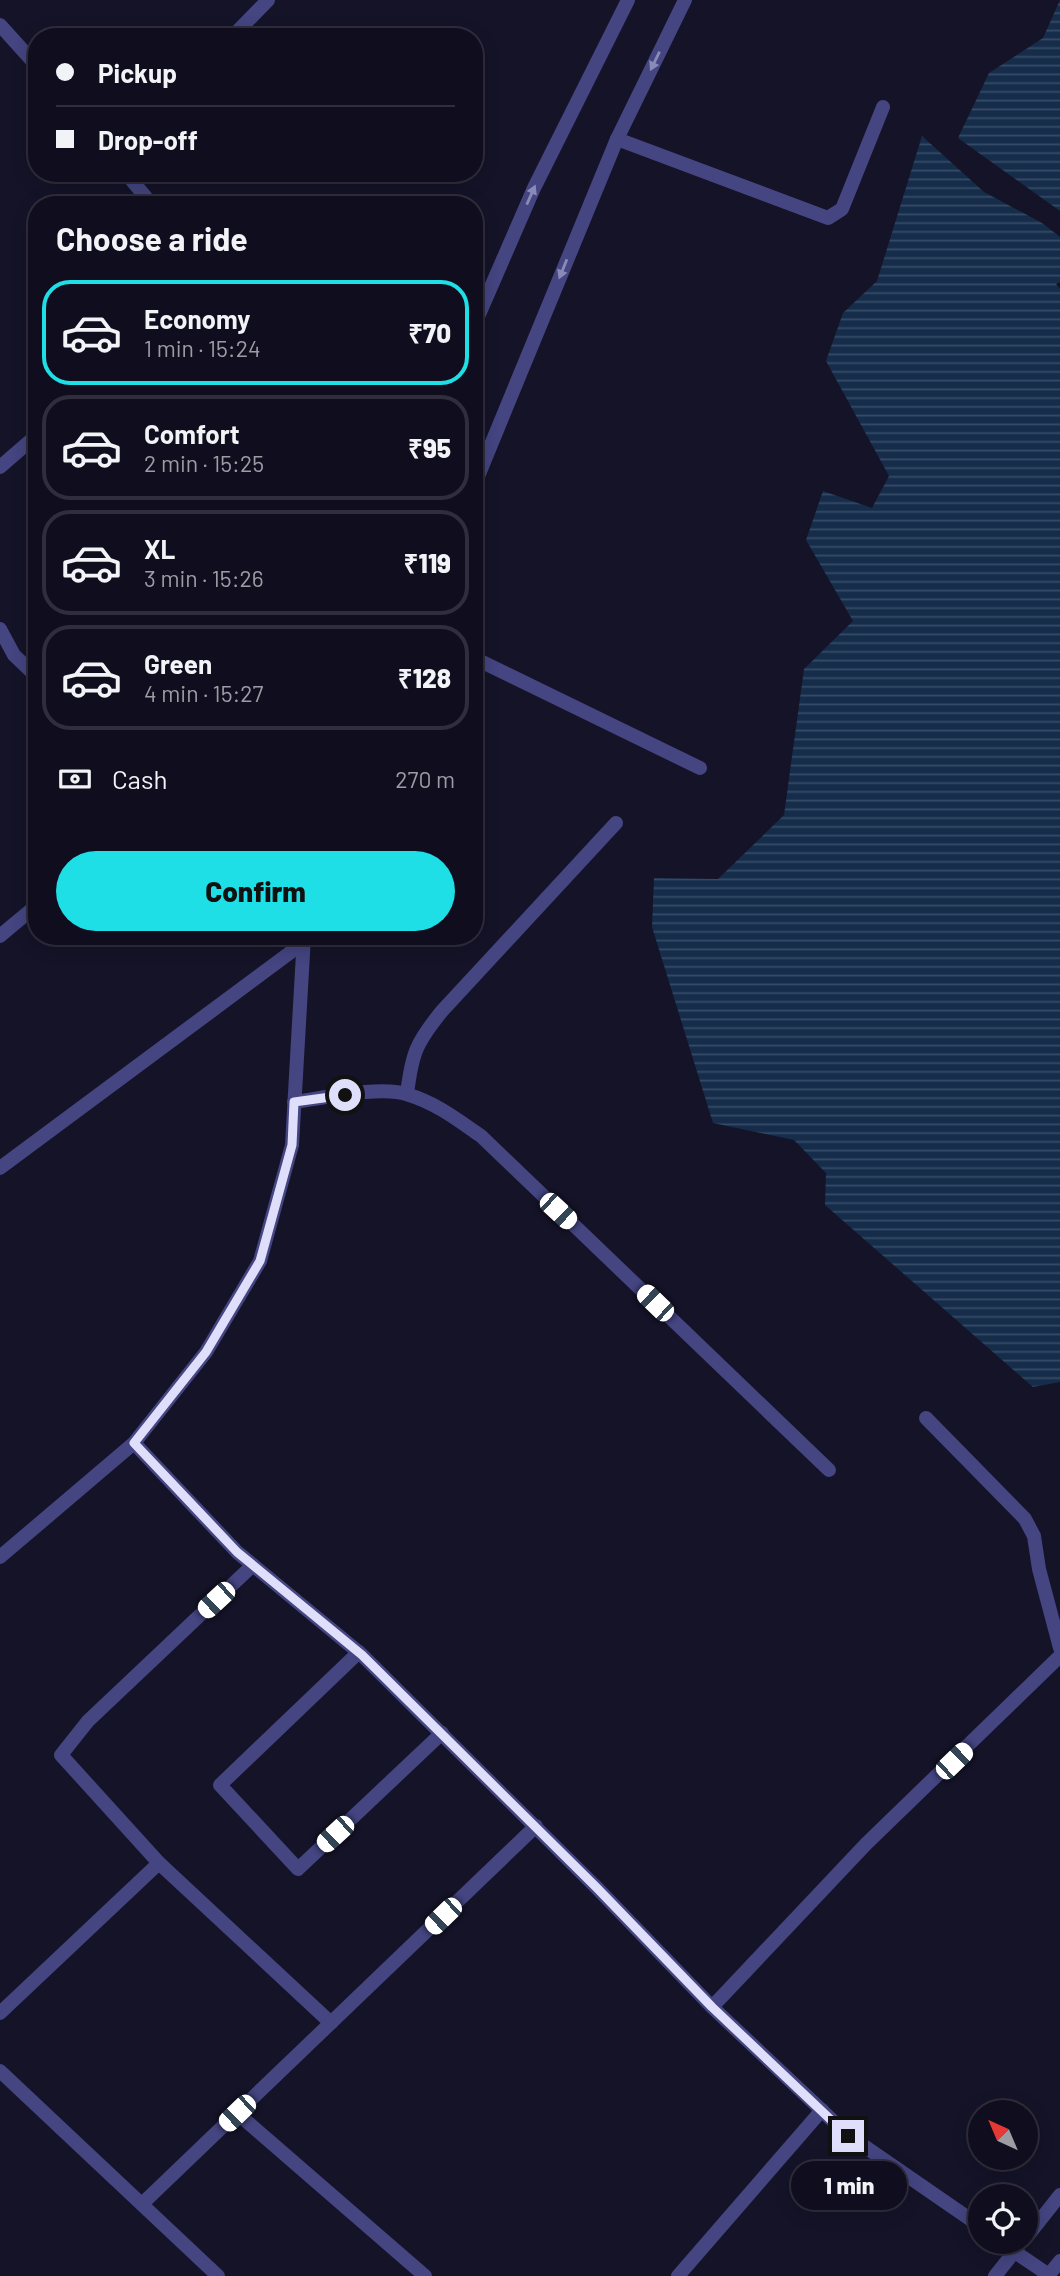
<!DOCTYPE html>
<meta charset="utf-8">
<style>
body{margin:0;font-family:Barlow,sans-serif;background:#191727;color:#f1f3f6;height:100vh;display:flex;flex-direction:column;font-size:26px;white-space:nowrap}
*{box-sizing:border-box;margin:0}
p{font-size:23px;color:#9c9ca4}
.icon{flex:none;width:38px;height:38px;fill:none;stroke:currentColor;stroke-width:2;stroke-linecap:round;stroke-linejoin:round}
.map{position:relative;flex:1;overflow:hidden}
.drawer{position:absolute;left:28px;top:196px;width:455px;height:749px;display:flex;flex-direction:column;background:#100e1e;border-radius:28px;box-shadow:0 4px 18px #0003,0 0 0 2px #302e3c}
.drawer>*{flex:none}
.top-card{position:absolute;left:28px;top:28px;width:455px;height:154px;border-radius:28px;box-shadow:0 4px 18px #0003,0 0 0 2px #302e3c;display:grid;align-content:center;height:154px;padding:0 28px;background:#100e1e}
.needle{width:46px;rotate:316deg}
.fabs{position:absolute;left:968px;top:2100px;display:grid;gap:14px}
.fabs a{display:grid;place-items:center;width:70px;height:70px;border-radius:50%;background:#100e1e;box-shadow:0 4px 18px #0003,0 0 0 2px #302e3c;font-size:35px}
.end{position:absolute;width:32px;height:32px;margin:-16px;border:9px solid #dfdefb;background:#111;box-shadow:0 0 0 4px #111}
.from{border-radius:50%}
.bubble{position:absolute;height:49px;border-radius:24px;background:#100e1e;box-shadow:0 4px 18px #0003,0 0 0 2px #302e3c;font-size:23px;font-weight:800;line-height:49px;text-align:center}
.car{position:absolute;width:21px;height:42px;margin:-21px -10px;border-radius:9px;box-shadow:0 0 5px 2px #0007;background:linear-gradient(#fff 24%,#345 0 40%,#fff 0 76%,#345 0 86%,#fff 0)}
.top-card b{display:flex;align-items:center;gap:24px;height:66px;font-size:26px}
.top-card b+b{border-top:2px solid #302e3c}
.top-card i{width:18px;height:18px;background:#f1f3f6}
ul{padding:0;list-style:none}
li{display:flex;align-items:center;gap:21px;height:105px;margin:0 14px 10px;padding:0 14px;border:4px solid #302e3c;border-radius:28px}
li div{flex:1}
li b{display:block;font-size:26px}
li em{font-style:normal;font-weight:800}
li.current{border-color:#1fdfe6}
li>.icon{width:63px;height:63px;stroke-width:1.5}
h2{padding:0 28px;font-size:32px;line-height:84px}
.pay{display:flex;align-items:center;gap:18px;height:77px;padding:0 28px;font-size:26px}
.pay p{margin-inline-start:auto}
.button{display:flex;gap:14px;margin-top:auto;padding:14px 28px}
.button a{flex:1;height:80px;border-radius:42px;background:#1fdfe6;color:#111;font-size:28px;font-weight:800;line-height:80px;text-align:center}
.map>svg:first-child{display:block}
</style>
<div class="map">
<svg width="1060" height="2276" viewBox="0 0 1060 2276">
<defs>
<pattern id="water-rules" width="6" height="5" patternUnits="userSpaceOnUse" patternTransform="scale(1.75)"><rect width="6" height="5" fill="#152d4a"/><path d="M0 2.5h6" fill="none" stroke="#374b65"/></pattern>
</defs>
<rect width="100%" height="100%" fill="#151328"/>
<g fill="url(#water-rules)">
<path d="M1060,0V211L958,138L989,73L1043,38Z"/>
<path d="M922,136L984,192L1042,223L1060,237V282L1056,284L1060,289V1382L1033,1387L825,1205L826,1173L794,1140L713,1123L652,927L654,878L718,879L784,815L804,669L853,621L806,540L823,491L872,508L889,476L826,361L843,313L877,281Z"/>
</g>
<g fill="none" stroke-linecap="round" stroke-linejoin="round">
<path stroke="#444581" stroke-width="14" d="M407,1094C412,1053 416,1043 442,1011L616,823"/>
<g stroke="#444581" stroke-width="14">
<path d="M0,25L37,66"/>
<path d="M232,37L268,0"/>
<path d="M617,139L828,218L842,209L883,107"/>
<path d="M126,173L152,205"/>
<path d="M0,467L37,435"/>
<path d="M0,629L14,655L37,677"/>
<path d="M474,658L700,768"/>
<path d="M0,936L37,905"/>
<path d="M294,1102C324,1098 382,1085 409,1095C436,1103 459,1121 481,1136L829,1470"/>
<path d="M0,1168L303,943"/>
<path d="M926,1418L1025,1519L1034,1536L1039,1569L1060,1648"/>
<path d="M253,1565L88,1721L61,1755L159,1863L331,2023"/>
<path d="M359,1652L220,1785L298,1869L442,1733"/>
<path d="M712,2007L866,1844L1060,1656"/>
<path d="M0,2013L159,1863"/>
<path d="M0,2071L218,2276"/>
<path d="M237,2113L425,2276"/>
<path d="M142,2204L536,1826"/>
<path d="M678,2276L822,2110"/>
</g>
<g stroke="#444581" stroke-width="14">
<path d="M474,326L534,188L628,0"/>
<path d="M474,486L617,139L685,0"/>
<path d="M134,1443L237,1552L362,1655L597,1888L712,2007L848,2135L980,2226"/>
<path d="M0,1557L134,1443L206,1352L260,1261L292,1145L304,936"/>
<path d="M1026,2238L1060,2195"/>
<path d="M1000,2242L1049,2275"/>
<path d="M995,2276L1018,2247"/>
<path d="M1048,2276L1060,2261"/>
</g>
</g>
<defs><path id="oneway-solid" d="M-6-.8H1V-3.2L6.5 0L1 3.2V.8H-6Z" transform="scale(1.75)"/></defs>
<g fill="#8a8ab8">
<use href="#oneway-solid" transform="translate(655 61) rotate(116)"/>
<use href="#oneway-solid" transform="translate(531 195) rotate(-66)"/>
<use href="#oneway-solid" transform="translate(563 269) rotate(112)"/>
</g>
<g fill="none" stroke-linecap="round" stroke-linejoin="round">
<path stroke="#dfdefb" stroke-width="9" d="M345,1095L294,1102L292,1145L260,1261L206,1352L134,1443L237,1552L362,1655L597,1888L712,2007L848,2136"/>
</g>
</svg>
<div class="fabs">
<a><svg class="needle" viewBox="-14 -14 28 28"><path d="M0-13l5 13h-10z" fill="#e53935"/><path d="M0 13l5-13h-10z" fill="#9c9ca4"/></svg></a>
<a><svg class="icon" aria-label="locate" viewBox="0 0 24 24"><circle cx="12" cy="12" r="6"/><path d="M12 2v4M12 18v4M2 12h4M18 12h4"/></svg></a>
</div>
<i class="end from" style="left:345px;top:1095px"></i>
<i class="end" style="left:848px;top:2136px"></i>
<div class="bubble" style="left:791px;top:2161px;width:116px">1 min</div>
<i class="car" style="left:558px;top:1211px;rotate:133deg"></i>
<i class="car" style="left:655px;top:1303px;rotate:314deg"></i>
<i class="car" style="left:216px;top:1600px;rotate:227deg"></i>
<i class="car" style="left:954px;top:1761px;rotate:46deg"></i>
<i class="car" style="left:335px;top:1834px;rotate:227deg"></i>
<i class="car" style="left:443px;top:1916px;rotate:226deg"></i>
<i class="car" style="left:237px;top:2113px;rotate:226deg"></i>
<div class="top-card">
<b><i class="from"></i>Pickup</b>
<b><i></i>Drop-off</b>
</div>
<section class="drawer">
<h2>Choose a ride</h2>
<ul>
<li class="current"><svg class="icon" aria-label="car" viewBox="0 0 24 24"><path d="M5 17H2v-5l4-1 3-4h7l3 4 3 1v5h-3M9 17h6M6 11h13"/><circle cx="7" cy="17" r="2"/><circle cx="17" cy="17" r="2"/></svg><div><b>Economy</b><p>1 min · 15:24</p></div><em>₹70</em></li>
<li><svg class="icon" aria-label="car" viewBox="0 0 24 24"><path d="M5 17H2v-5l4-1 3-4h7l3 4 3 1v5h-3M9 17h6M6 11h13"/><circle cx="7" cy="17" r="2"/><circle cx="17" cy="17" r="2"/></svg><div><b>Comfort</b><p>2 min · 15:25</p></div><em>₹95</em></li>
<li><svg class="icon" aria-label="car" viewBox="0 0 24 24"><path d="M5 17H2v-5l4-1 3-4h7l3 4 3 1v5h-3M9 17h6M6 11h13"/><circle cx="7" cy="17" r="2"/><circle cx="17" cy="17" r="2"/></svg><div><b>XL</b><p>3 min · 15:26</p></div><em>₹119</em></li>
<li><svg class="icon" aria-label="car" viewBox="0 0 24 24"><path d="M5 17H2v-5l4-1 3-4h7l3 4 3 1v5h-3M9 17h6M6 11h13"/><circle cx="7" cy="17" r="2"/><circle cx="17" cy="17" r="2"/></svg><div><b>Green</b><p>4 min · 15:27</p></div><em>₹128</em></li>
</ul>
<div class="pay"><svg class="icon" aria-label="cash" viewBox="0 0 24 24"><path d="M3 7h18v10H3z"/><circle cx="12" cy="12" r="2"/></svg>Cash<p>270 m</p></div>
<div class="button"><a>Confirm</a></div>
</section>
</div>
